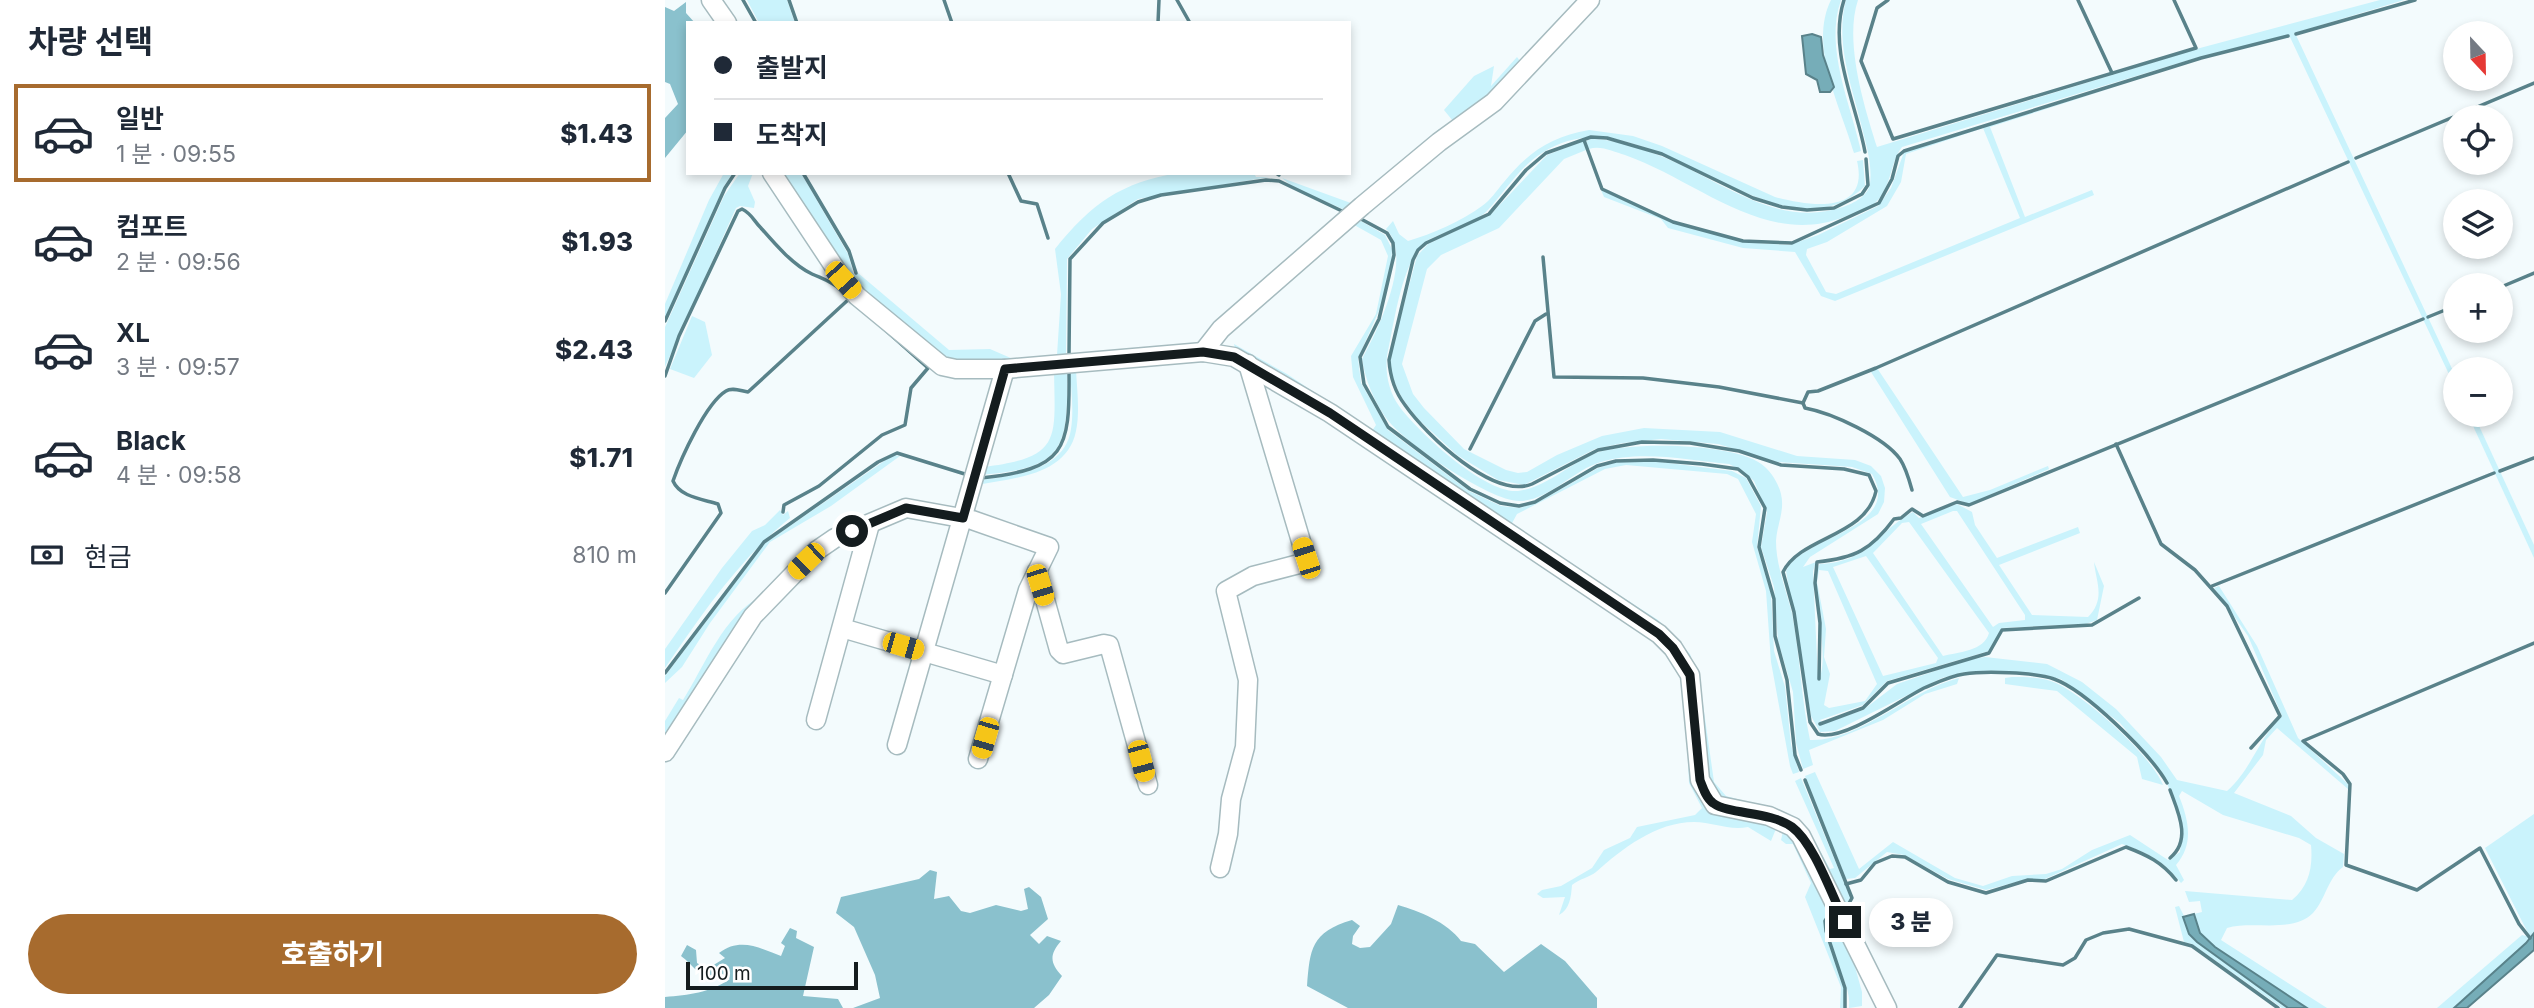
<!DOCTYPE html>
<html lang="ko">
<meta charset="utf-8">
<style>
body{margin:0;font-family:Inter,"Noto Sans KR",sans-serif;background:#f6f6f7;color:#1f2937;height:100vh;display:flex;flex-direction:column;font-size:26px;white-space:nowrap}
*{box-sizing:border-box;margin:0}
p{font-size:23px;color:#747a83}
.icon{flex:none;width:38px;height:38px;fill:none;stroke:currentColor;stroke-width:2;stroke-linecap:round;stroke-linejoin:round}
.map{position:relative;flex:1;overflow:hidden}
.sheet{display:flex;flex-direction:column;background:#fff;width:665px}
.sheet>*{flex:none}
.hud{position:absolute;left:21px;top:21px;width:665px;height:154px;border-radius:0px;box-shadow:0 4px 10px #0003;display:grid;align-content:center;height:154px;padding:0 28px;background:#fff}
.needle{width:46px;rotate:158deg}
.tools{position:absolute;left:1778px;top:21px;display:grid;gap:14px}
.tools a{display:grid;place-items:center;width:70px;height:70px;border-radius:50%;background:#fff;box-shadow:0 4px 10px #0003;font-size:35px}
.scale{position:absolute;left:21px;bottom:18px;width:172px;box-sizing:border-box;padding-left:7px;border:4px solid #141c1e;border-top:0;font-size:19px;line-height:24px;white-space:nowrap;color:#141c1e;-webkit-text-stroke:5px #fff;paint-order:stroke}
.end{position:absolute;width:32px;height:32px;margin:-16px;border:9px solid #141c1e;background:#fff;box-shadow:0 0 0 4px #fff}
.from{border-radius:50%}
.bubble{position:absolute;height:49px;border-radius:24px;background:#fff;box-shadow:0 4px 10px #0003;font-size:23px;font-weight:800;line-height:49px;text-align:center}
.car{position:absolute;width:21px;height:42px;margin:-21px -10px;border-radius:9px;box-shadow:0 0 5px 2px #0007;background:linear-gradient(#f5c518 24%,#345 0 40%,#f5c518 0 76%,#345 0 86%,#f5c518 0)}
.hud b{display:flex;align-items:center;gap:24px;height:66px;font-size:26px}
.hud b+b{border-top:2px solid #e0e1e3}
.hud i{width:18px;height:18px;background:#1f2937}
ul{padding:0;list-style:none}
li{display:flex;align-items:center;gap:21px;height:98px;margin:0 14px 10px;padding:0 14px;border:4px solid transparent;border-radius:0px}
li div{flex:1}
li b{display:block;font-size:26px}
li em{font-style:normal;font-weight:800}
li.active{border-color:#a76b2e}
li>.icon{width:63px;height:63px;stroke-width:1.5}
h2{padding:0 28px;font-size:32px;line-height:84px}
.pay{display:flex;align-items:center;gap:18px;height:77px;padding:0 28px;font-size:26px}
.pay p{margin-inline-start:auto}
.primary-button{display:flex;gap:14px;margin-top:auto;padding:14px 28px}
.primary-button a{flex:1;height:80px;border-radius:42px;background:#a76b2e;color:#fff;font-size:28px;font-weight:800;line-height:80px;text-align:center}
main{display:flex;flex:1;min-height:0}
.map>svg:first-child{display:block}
</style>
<main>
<section class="sheet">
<h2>차량 선택</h2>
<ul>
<li class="active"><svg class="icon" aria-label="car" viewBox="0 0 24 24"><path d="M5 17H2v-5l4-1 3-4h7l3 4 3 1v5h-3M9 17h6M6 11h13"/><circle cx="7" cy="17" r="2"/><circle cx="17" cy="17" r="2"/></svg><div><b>일반</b><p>1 분 · 09:55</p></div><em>$1.43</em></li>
<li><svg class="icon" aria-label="car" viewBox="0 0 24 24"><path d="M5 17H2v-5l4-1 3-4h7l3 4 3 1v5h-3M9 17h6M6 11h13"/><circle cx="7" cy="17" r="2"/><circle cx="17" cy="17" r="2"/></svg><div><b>컴포트</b><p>2 분 · 09:56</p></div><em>$1.93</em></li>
<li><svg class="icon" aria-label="car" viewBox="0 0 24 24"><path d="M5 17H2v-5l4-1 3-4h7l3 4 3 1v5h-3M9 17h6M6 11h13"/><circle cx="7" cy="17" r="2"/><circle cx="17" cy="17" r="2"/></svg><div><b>XL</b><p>3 분 · 09:57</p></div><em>$2.43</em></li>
<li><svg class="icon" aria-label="car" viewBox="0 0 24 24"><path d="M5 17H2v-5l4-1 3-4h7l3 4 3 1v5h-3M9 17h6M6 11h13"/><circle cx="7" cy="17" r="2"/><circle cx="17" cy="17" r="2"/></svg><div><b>Black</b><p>4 분 · 09:58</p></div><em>$1.71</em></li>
</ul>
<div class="pay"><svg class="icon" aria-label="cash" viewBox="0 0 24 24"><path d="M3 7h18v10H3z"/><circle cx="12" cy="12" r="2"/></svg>현금<p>810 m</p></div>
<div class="primary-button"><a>호출하기</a></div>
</section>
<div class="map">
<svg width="1869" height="1008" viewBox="0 0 1869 1008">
<rect width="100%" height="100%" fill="#f3fbfd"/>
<g fill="#caf3fc" fill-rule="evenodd">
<path d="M82,0H122L130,23H94Z"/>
<path d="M1166,0H1176C1159,47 1186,105 1196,151L1189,153C1176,107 1143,46 1166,0Z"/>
<path d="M1181,0H1193C1179,41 1199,106 1212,147L1535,48L1715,0H1739L1630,33L1790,375V387L1624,35L1534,57L1237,147C1224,164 1227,189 1209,204C1202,211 1189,213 1179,217C1100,248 1032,180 960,155C949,152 936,145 924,149L921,141L926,139C950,139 971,147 993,155C1052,177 1110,230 1178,207C1189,203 1203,196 1205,184C1207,168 1203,151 1199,136C1189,91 1169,46 1181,0Z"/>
<path d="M852,57L860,68L736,166L774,129H782L788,121L779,110L809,76L829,66L826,86Z"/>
<path d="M1453,86L1325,127L1360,217L1427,190L1429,195L1170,301L1156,296L1130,252L1078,248L1003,228L996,219L939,197L936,190L1007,223L1078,242L1124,245L1153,235L1213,206L1226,188L1239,152ZM1318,128L1355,218L1171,294L1161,292L1141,255L1142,249L1162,242L1222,206L1236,182L1241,154Z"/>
<path d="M924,130L968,136L997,146L1110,197C1144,206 1205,216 1192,161L1198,160L1200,186C1112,272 981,84 877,153C854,167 840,192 822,211C812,222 780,232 765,239C737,254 729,325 722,356C720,373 724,392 734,406C753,432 820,494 853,491C882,488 907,461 934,452C966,442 1075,442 1100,467C1107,473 1114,485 1116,494C1120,511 1112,524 1111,541C1111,565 1121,590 1127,613C1135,655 1136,698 1145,740C1195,742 1244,690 1294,678L1292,684L1260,694L1218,720L1144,750L1148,765L1138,769L1131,743L1128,692L1113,641L1109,587L1096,547L1102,512L1089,481L1078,471L1064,464C1023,460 976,450 936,462C908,470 885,500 855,501C826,502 738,442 721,418C709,401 700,379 697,359C713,330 749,256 721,229L728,221L734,234L743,241C767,234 797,221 817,206C825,201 832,190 839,182C863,152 886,137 924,130Z"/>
<path d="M918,141L921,150L899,159L834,228L776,255L762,269L737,364L748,394L759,408L799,449L841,470L853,473L862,472L892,455L937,436L979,428L1055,432L1132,456L1190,460L1206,466L1216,476L1220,488L1219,502L1213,514L1145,557L1138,567L1151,562L1148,571L1153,681C1168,655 1141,582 1155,564C1206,562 1212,531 1248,512L1254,518L1292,504L1307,512L1310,525L1332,558L1413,527L1415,533L1334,565L1367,615L1423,617C1441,599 1431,582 1429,562L1439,586L1432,620L1421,624L1337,628L1324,651L1222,681L1198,705L1155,720L1158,724L1198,710L1232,684L1302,660L1320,657L1382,664L1417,682L1451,709L1496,757L1512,780L1562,791C1587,769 1593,739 1617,716L1583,636L1549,588L1554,586L1592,646L1633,738L1684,785L1683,789L1612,728L1601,740L1598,755L1569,793L1626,816L1651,838L1679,854L1678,867C1662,879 1661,899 1648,913C1627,934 1588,920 1562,928L1556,940L1662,1008H1642L1550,947L1535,933L1529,914L1537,912L1535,901L1524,902L1520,891L1627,900C1644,886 1648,867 1646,845L1634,838L1558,815L1517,791L1514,796C1524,821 1529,844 1511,865L1519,880L1516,883C1499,861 1483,853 1457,844L1380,879H1363L1321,890L1283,879L1239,855L1222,852L1190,878L1181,879L1140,776L1150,772L1194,869L1228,842L1290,878L1318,886L1347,876L1381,874L1397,869L1427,850L1465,835L1503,860L1515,852L1517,820L1498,774L1455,723L1396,679L1358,672H1300L1277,678L1170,731L1155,732L1146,716L1121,571C1136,536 1239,529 1207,474L1187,467L1112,462L1053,444L996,439L958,443L930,449L859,485L833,480L792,455L753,419L737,398L727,377L725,357L752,256L763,244L826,214L882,155ZM1288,511H1292L1360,615V620L1334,623L1328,627L1256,524ZM1244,522L1324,633C1319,651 1294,652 1278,656L1208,553L1237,523ZM1201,556L1273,658L1271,663L1218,676L1168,567ZM1154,570L1163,571L1212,684L1200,701L1164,708L1159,705L1165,674L1159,657L1161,629L1152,582Z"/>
<path d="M59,173H68L59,186L0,318V304L44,200Z"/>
<path d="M75,173H88L83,186L90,202L89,208L75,206L71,208L0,367V327L59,196Z"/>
<path d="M114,173H136L183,254L189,275L193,273L284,350L325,349L348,359L294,361L272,353L192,286Z"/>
<path d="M514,173H589L591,177H604L473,199L427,229L402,259L401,356L392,355L396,294L390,249C426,204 456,182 514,173Z"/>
<path d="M617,178L694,206L680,210L629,188Z"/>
<path d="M689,217L720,235L727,249L726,272L717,304L693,358L696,383L723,430L804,491L836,506L855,508L875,501L933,468L952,462L988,461L1067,471L1081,478L1096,506L1092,547L1106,594L1109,651L1120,687L1126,745L1134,772L1128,774L1125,766L1106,662L1101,591L1087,542L1091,514L1073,479L1062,474L961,465L940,469L852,514L846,525L993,620L1025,654L1035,683L1049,782L1061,796L1076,800L1070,804L1056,801L1043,785L1026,667L675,414L620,377L571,352L569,344L622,374L707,431L711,425L688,377L686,356L711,314L723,256L716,240L684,222Z"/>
<path d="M27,316L40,322L47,355L29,378L5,369Z"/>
<path d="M1212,368L1298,497L1325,490L1383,466L1384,469L1304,504L1285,497L1206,372Z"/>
<path d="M405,369L411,370C412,389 415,412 411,431C402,476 348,478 312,485L314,480C348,476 400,471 406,429C409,410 406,389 405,369Z"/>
<path d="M389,370H402C403,448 401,469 314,475L319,467C397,457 390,440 389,370Z"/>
<path d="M1803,415H1809L1869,545V558Z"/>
<path d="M228,455L235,456L166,506L105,542L45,623L17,667L0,683V676L100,543Z"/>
<path d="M115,510L118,515L123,511L125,518C75,558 36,615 0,668V649L57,568L87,531L100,525Z"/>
<path d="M97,596L0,739V721L14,698L18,700C39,667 59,614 97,596Z"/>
<path d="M1004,648C1010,654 1017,661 1020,669C1033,704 1016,783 1046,805C1064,819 1093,813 1113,824L1106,841L1083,827C1064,831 1048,822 1029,822C991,822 957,849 931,872C925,877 914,879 907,885C906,897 905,909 894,915L900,897L878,898L872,894L877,890L896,886L927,868L939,850L965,838L972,827L1030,815L1037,808L1024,783L1019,674Z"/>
<path d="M1347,677C1362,677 1377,677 1391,683C1420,696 1486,755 1498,785L1477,779L1472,757L1392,691L1340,684V678Z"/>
<path d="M1136,778L1185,897L1184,909L1181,911L1148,842L1082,806C1089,801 1094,804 1103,806C1136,816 1150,840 1165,869L1169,868L1130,781Z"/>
<path d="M1869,814V933L1862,943L1789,1008H1772L1857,935L1865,937L1820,848Z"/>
<path d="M1119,827L1127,832L1169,911L1160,921V931L1180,988L1179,1008H1175L1176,987L1140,897L1146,883L1128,844H1121L1116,840Z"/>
<path d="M1514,906L1532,942L1623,1008H1617L1527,944L1519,942L1510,907Z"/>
<path d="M1166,915L1215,1008H1211L1187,956L1197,992V1006L1184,1008C1188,977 1151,944 1166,915Z"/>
</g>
<g fill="#8ac1cd">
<path d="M21,2V13L30,23H23V130L0,158V118L13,104L5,84L0,82V7L9,11Z"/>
<path d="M265,870L272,872L269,899L284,896L296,911L305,913L331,905L356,911L363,909L359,889L364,887L376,897L383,919L365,935L374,944L382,936L396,941C384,955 385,963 397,976L384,995L369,1008H188L215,998L210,975L189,927L171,913L176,897L254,879Z"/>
<path d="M733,905C754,911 782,922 796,941L810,944L839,972L876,944L900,961L932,998V1008H683L642,986C645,949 646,932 687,920L695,926L688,936L687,944L695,948L705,947L726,924Z"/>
<path d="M125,928L132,931L131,938L149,947L138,996L173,999L178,1008H0V997C24,995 44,993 65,979L56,973C34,981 31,967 16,956L22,945L31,950L32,963L42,969L60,958L54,953C75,937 95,948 116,956L120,946L116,943Z"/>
</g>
<g fill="#76adb8" stroke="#59828a" stroke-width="2">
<path d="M1147,34L1156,37L1158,55L1169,87L1165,92H1155L1152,80L1141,74L1137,36Z"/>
<path d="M1529,914L1535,933L1550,947L1642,1008H1623L1532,942L1524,934L1518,917Z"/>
<path d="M1869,933V950L1802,1008H1789L1861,943Z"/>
</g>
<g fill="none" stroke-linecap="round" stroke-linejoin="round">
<g stroke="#59828a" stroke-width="3.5">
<path d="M78,0L91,23"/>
<path d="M124,0L132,23"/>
<path d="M279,0L287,23"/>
<path d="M512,0L525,23"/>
<path d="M1179,0C1163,50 1191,103 1200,152"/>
<path d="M1223,0L1212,8L1196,61L1228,139L1531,48L1509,0"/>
<path d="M1413,0L1447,73"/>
<path d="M493,23L494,0"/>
<path d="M1631,34L1750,0"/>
<path d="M919,140L937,189L1008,222L1078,241L1127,243L1214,203L1227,179L1233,156L1239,151L1536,58L1623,36"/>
<path d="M1691,158L1869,83"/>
<path d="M1201,159L1203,185L1197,194L1169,208L1142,210L1117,207L1088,198L997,154L942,138L926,137L881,153L861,170L824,214L761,243L753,250L748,260L724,360C725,376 730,392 740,405C761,435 829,500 867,484L933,450L977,442L1025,443L1074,451L1116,465L1179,469L1204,475L1211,491C1201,537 1136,536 1118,572L1129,612L1145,722L1153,734C1178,742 1235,700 1259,688C1271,683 1285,676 1299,674C1318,671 1371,672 1389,679C1420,690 1485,753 1502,783"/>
<path d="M138,173L184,251L191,273"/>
<path d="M343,173L356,201L372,204L383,238"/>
<path d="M611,173L614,175"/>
<path d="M696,219L722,233L728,243L729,255L714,319L695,357L699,384L723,427L805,489L835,503L854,506L870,502L932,466L951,461L988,460L1037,464L1073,469L1083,477L1100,508L1094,547L1109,599L1110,636L1122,680L1130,755L1136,770"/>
<path d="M878,257L889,377L978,378L1054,387L1138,403"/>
<path d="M1836,287L1869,273"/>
<path d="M1763,317L1790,306"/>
<path d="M0,321L60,188L70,173"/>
<path d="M404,355L405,259L438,223L473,202L496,195L601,180L614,181L679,212"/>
<path d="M0,376L14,336L73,211L77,209C87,214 88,220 96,228C110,244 128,265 147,274C158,279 166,281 176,290"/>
<path d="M1451,444L1496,544L1530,570L1562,606L1615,716L1586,748"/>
<path d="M805,449L870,321L881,314"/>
<path d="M1835,471L1869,458"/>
<path d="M316,478C400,469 405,451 404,372"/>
<path d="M1247,490C1244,479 1241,468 1235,459C1219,437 1167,413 1140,408L1138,403L1143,392L1153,391L1211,368L1683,162"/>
<path d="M118,512L119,505L154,486L217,435L240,425L246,388L263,368L218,328"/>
<path d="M1547,586L1829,473"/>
<path d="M0,593L56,513L53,504C37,499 15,497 8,481C16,458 41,403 61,391C67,387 76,391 83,392L184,299"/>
<path d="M0,673L99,542L213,462L232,453L303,475"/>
<path d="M1154,679L1155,623L1150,583L1152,562C1190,558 1206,550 1229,519L1236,518L1247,509L1258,516L1292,502L1304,505L1758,319"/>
<path d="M1155,724L1198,708L1223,683L1324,653L1337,630L1427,625L1474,598"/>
<path d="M1140,780L1187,898L1183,905"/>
<path d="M1505,858C1527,840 1513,812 1505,790"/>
<path d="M1181,884L1196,880L1210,863L1227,856L1240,857L1283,882L1321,893L1363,880L1381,881L1461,847C1482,855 1497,862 1511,880"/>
<path d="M1165,913L1160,921L1161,931L1180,988V1008"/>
<path d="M1865,938L1854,924L1815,848L1752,890L1681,865L1685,784L1678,774L1638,741L1869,643"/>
<path d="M1295,1008L1332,955L1398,965L1410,958L1421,940L1438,933L1464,929L1527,946L1613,1008"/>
</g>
<g stroke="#a6bbbf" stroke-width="21">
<g id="minor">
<path d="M46,0L62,23"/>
<path d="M107,173L178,280L192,296L277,366L291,369H340L538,352L569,357L665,413L994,634L1008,648L1025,675L1035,780L1050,805L1104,816L1128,827L1136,836L1222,1008"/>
<path d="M538,352L556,329L697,206L774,142L829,102L925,0"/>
<path d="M372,571L394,650L398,654L439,644L444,645L483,785"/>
<path d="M177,628L338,675"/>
<path d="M151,720L205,524"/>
<path d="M232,745L340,369"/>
<path d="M0,752L88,616L151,551L170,538L241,508L307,520L384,547L363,590L313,759"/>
<path d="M555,868L563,834L566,799L580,747L583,680L561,591L588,576L634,564L641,558L583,364"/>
</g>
</g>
<use href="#minor" stroke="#fff" stroke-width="18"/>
</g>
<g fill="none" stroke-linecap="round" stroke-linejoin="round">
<path stroke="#141c1e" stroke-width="9" d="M187,531L241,508L298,518L340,369L538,352L569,357L665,413L994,634L1008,648L1025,675L1035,780C1038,788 1041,798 1048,803C1064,815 1105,811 1127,827C1149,843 1167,896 1180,922"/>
</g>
</svg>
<div class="tools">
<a><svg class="needle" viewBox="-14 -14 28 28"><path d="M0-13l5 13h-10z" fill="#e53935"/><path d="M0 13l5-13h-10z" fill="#747a83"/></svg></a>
<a><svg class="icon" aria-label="locate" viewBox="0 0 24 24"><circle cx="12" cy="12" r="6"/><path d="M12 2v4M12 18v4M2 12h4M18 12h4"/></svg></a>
<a><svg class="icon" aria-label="layers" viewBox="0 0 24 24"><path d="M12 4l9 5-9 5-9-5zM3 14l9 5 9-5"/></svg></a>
<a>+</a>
<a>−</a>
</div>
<div class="scale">100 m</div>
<i class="end from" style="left:187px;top:531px"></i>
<i class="end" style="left:1180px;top:922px"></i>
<div class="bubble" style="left:1204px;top:898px;width:84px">3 분</div>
<i class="car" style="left:178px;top:280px;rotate:138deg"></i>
<i class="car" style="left:641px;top:558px;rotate:342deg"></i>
<i class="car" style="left:141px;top:561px;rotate:226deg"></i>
<i class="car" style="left:375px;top:585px;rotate:163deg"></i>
<i class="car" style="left:238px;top:646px;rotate:106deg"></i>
<i class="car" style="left:320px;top:738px;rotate:196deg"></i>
<i class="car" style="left:476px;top:761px;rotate:165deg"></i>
<div class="hud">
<b><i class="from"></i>출발지</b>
<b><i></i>도착지</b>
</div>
</div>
</main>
